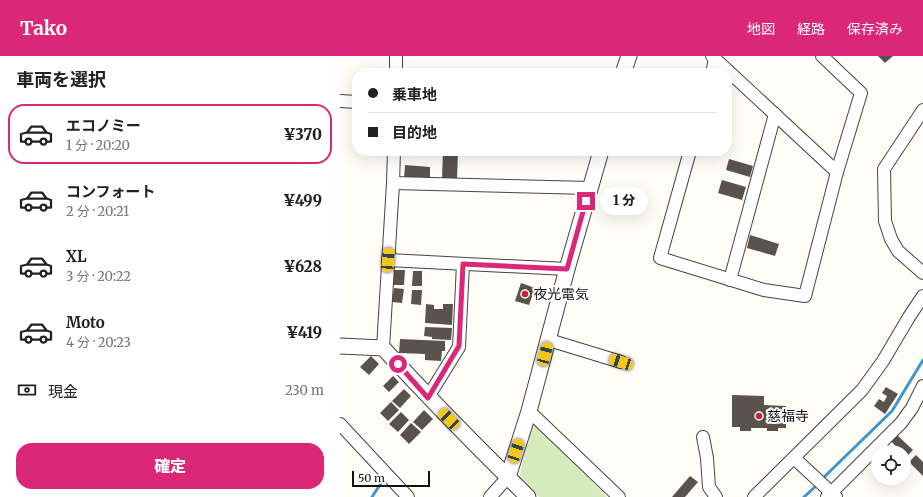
<!DOCTYPE html>
<html lang="ja">
<meta charset="utf-8">
<style>
body{margin:0;font-family:Merriweather,"Noto Sans JP",serif;background:#f6f6f6;color:#202124;height:100vh;display:flex;flex-direction:column;font-size:15px;white-space:nowrap}
*{box-sizing:border-box;margin:0}
p{font-size:13px;color:#757577}
.icon{flex:none;width:22px;height:22px;fill:none;stroke:currentColor;stroke-width:2;stroke-linecap:round;stroke-linejoin:round}
.map{position:relative;flex:1;overflow:hidden}
.side{display:flex;flex-direction:column;background:#fff;width:340px}
.side>*{flex:none}
.top-card{position:absolute;left:12px;top:12px;width:380px;height:88px;border-radius:16px;box-shadow:0 4px 16px #0002;display:grid;align-content:center;height:88px;padding:0 16px;background:#fff}
.fabs{position:absolute;left:531px;top:389px;display:grid;gap:8px}
.fabs a{display:grid;place-items:center;width:40px;height:40px;border-radius:50%;background:#fff;box-shadow:0 4px 16px #0002;font-size:20px}
.scale{position:absolute;left:12px;bottom:10px;width:78px;box-sizing:border-box;padding-left:4px;border:2px solid #111;border-top:0;font-size:11px;line-height:14px;white-space:nowrap;color:#111;-webkit-text-stroke:3px #fff;paint-order:stroke}
.end{position:absolute;width:18px;height:18px;margin:-9px;border:5px solid #db2777;background:#fff;box-shadow:0 0 0 2px #fff}
.from{border-radius:50%}
.bubble{position:absolute;height:28px;border-radius:14px;background:#fff;box-shadow:0 4px 16px #0002;font-size:13px;font-weight:800;line-height:28px;text-align:center}
.car{position:absolute;width:12px;height:24px;margin:-12px -6px;border-radius:5px;box-shadow:0 0 3px 1px #0007;background:linear-gradient(#f5c518 24%,#345 0 40%,#f5c518 0 76%,#345 0 86%,#f5c518 0)}
.top-card b{display:flex;align-items:center;gap:14px;height:38px;font-size:15px}
.top-card b+b{border-top:1px solid #e0e0e0}
.top-card i{width:10px;height:10px;background:#202124}
ul{padding:0;list-style:none}
li{display:flex;align-items:center;gap:12px;height:60px;margin:0 8px 6px;padding:0 8px;border:2px solid transparent;border-radius:16px}
li div{flex:1}
li b{display:block;font-size:15px}
li em{font-style:normal;font-weight:800}
li.selected{border-color:#db2777}
li>.icon{width:36px;height:36px;stroke-width:1.5}
h2{padding:0 16px;font-size:18px;line-height:48px}
.pay{display:flex;align-items:center;gap:10px;height:44px;padding:0 16px;font-size:15px}
.pay p{margin-inline-start:auto}
.primary-button{display:flex;gap:8px;margin-top:auto;padding:8px 16px}
.primary-button a{flex:1;height:46px;border-radius:16px;background:#db2777;color:#fff;font-size:16px;font-weight:800;line-height:46px;text-align:center}
header{display:flex;align-items:center;gap:24px;box-sizing:border-box;height:56px;padding:0 20px;background:#db2777;color:#fff}
header strong{font-size:19px}
nav{display:flex;gap:22px;margin-inline-start:auto;font-size:14px}
main{display:flex;flex:1;min-height:0}
.map>svg:first-child{display:block}
</style>
<header>
<strong>Tako</strong>
<nav><a>地図</a><a>経路</a><a>保存済み</a></nav>
</header>
<main>
<section class="side">
<h2>車両を選択</h2>
<ul>
<li class="selected"><svg class="icon" aria-label="car" viewBox="0 0 24 24"><path d="M5 17H2v-5l4-1 3-4h7l3 4 3 1v5h-3M9 17h6M6 11h13"/><circle cx="7" cy="17" r="2"/><circle cx="17" cy="17" r="2"/></svg><div><b>エコノミー</b><p>1 分 · 20:20</p></div><em>¥370</em></li>
<li><svg class="icon" aria-label="car" viewBox="0 0 24 24"><path d="M5 17H2v-5l4-1 3-4h7l3 4 3 1v5h-3M9 17h6M6 11h13"/><circle cx="7" cy="17" r="2"/><circle cx="17" cy="17" r="2"/></svg><div><b>コンフォート</b><p>2 分 · 20:21</p></div><em>¥499</em></li>
<li><svg class="icon" aria-label="car" viewBox="0 0 24 24"><path d="M5 17H2v-5l4-1 3-4h7l3 4 3 1v5h-3M9 17h6M6 11h13"/><circle cx="7" cy="17" r="2"/><circle cx="17" cy="17" r="2"/></svg><div><b>XL</b><p>3 分 · 20:22</p></div><em>¥628</em></li>
<li><svg class="icon" aria-label="car" viewBox="0 0 24 24"><path d="M5 17H2v-5l4-1 3-4h7l3 4 3 1v5h-3M9 17h6M6 11h13"/><circle cx="7" cy="17" r="2"/><circle cx="17" cy="17" r="2"/></svg><div><b>Moto</b><p>4 分 · 20:23</p></div><em>¥419</em></li>
</ul>
<div class="pay"><svg class="icon" aria-label="cash" viewBox="0 0 24 24"><path d="M3 7h18v10H3z"/><circle cx="12" cy="12" r="2"/></svg>現金<p>230 m</p></div>
<div class="primary-button"><a>確定</a></div>
</section>
<div class="map">
<svg width="583" height="441" viewBox="0 0 583 441">
<rect width="100%" height="100%" fill="#fffdf5"/>
<path fill="#d5ebbd" d="M193,365L267,441H199L179,421Z"/>
<g fill="none" stroke-linecap="round" stroke-linejoin="round">
<g stroke="#3f96cf" stroke-width="3">
<path d="M481,424L552,355L583,304"/>
<path d="M32,441L41,427"/>
<path d="M464,441L478,428"/>
</g>
</g>
<g fill="#5a524d">
<path d="M538,0H553L545,7Z"/>
<path d="M103,95H118L117,123H102Z"/>
<path d="M389,103L413,110L410,121L386,114Z"/>
<path d="M65,109L90,111V125L64,124Z"/>
<path d="M382,124L406,131L402,144L378,137Z"/>
<path d="M410,179L439,188L435,200L407,192Z"/>
<path d="M54,214H65L64,229H53Z"/>
<path d="M73,215H82V230H72Z"/>
<path d="M181,227L195,232L189,249L175,245Z"/>
<path d="M54,232L64,233L62,247L52,246Z"/>
<path d="M72,234H82L81,249L71,248Z"/>
<path d="M86,248L94,249V253H103V248H113L112,269L85,267Z"/>
<path d="M85,271L112,272L111,284L92,283V281L84,280Z"/>
<path d="M60,283L105,285V295H102L101,305L85,304V298L59,297Z"/>
<path d="M31,300L39,308L29,319L20,311Z"/>
<path d="M53,320L59,326L49,336L43,330Z"/>
<path d="M546,331L558,338L545,358L534,350L539,343L544,346L547,340L542,337Z"/>
<path d="M64,333L71,340L60,352L52,345Z"/>
<path d="M392,339L424,340V349L446,350V372H438V375H427V372H411V375H400V371H392Z"/>
<path d="M51,346L59,354L48,365L40,357Z"/>
<path d="M84,354L93,363L82,374L73,366Z"/>
<path d="M61,356L69,364L58,376L49,368Z"/>
<path d="M71,367L81,376L69,388L60,379Z"/>
<path d="M557,379L573,394L566,401L564,399V396H561L551,385Z"/>
<path d="M576,399L583,406V420L569,406Z"/>
<path d="M350,420L358,426L345,441H332Z"/>
</g>
<g fill="none" stroke-linecap="round" stroke-linejoin="round">
<g stroke="#444" stroke-width="14">
<g id="minor">
<path d="M372,0L497,116"/>
<path d="M56,17V0"/>
<path d="M372,17L375,3"/>
<path d="M0,45L17,46"/>
<path d="M583,54L544,113L545,165L551,183L558,195L583,217"/>
<path d="M350,95L320,202L424,234L465,240L497,116L521,37L482,0"/>
<path d="M53,127L250,132"/>
<path d="M48,204L227,213"/>
<path d="M390,224L435,58"/>
<path d="M209,284L281,306"/>
<path d="M43,292L53,127L54,95"/>
<path d="M88,341L119,291L123,208"/>
<path d="M189,355L279,441"/>
<path d="M0,368L68,441"/>
<path d="M363,381L367,402L369,431L376,441"/>
<path d="M454,402L496,441"/>
<path d="M150,441L168,421"/>
<path d="M414,441L522,334L543,305L569,261L583,240"/>
<path d="M487,441L561,367L572,352L583,330"/>
</g>
</g>
<g stroke="#444" stroke-width="17">
<g id="tertiary">
<path d="M283,17L289,0"/>
<path d="M0,290L43,292C90,343 138,392 188,441"/>
<path d="M168,421L189,355L227,213L261,95"/>
</g>
</g>
<use href="#minor" stroke="#fff" stroke-width="12"/>
<use href="#tertiary" stroke="#fff" stroke-width="15"/>
</g>
<g fill="none" stroke-linecap="round" stroke-linejoin="round">
<path stroke="#db2777" stroke-width="5" d="M58,308L88,342L119,290L123,208L227,213L246,145"/>
</g>
<g fill="#c4262e" stroke="#fff" stroke-width="1.5">
<circle cx="185" cy="238" r="4"/>
<circle cx="419" cy="360" r="4"/>
</g>
<g text-anchor="middle" stroke-width="4" stroke-linejoin="round" paint-order="stroke">
<g font-size="14" fill="#111" stroke="#fff" text-anchor="start">
<text x="193" y="243">夜光電気</text>
<text x="427" y="365">慈福寺</text>
</g>
</g>
</svg>
<div class="fabs">
<a><svg class="icon" aria-label="locate" viewBox="0 0 24 24"><circle cx="12" cy="12" r="6"/><path d="M12 2v4M12 18v4M2 12h4M18 12h4"/></svg></a>
</div>
<div class="scale">50 m</div>
<i class="end from" style="left:58px;top:308px"></i>
<i class="end" style="left:246px;top:145px"></i>
<div class="bubble" style="left:260px;top:131px;width:48px">1 分</div>
<i class="car" style="left:48px;top:204px;rotate:4deg"></i>
<i class="car" style="left:205px;top:298px;rotate:15deg"></i>
<i class="car" style="left:281px;top:306px;rotate:288deg"></i>
<i class="car" style="left:109px;top:363px;rotate:316deg"></i>
<i class="car" style="left:176px;top:395px;rotate:18deg"></i>
<div class="top-card">
<b><i class="from"></i>乗車地</b>
<b><i></i>目的地</b>
</div>
</div>
</main>
